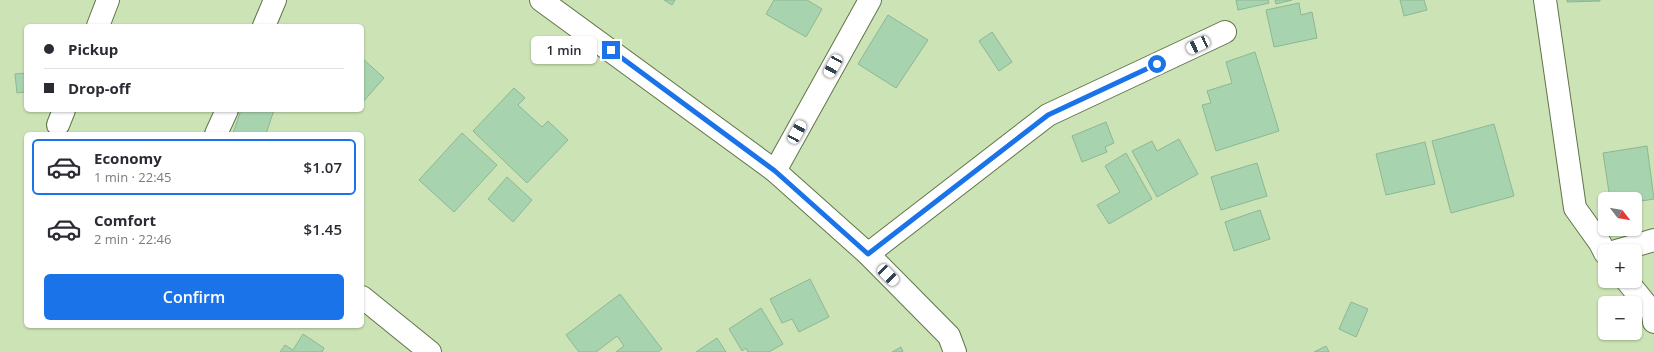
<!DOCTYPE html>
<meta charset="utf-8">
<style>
body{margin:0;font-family:"Open Sans",sans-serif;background:#f7f7f7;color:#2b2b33;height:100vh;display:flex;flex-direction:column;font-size:15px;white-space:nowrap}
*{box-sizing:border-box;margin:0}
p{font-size:13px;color:#7c7c81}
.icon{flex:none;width:22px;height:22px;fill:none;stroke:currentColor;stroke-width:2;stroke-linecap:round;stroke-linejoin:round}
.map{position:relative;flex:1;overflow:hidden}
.sheet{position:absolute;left:24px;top:132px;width:340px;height:196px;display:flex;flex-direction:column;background:#fff;border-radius:6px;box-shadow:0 1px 3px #0004}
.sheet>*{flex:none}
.top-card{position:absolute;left:24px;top:24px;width:340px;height:88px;border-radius:6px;box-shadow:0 1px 3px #0004;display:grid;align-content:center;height:88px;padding:0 20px;background:#fff}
.needle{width:26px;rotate:121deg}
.controls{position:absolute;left:1598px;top:192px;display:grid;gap:8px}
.controls a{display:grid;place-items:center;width:44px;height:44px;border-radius:6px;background:#fff;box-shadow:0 1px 3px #0004;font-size:20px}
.end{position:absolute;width:18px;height:18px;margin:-9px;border:5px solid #1a73e8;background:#fff;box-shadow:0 0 0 2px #fff}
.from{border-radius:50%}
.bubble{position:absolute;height:28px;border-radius:6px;background:#fff;box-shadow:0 1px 3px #0004;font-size:13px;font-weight:600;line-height:28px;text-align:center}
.car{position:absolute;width:12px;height:24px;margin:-12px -6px;border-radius:5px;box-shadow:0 0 3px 1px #0007;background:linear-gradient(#fff 24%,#345 0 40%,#fff 0 76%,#345 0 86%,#fff 0)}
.top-card b{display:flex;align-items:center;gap:14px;height:38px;font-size:15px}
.top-card b+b{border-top:1px solid #e1e1e2}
.top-card i{width:10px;height:10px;background:#2b2b33}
ul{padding:7px 0 0;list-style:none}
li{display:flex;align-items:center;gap:12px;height:56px;margin:0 8px 6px;padding:0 12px;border:2px solid transparent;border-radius:6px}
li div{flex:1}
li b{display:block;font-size:15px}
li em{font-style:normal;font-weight:600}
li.current{border-color:#1a73e8}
li>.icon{width:36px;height:36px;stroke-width:1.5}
.button{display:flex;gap:8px;margin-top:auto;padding:8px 20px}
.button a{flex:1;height:46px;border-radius:6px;background:#1a73e8;color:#fff;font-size:16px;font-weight:600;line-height:46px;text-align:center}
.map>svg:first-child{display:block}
</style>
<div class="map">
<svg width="1654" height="352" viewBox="0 0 1654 352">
<rect width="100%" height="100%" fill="#cce4b5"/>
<g fill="#a8d3af" stroke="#8db794">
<path d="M664,0H675L672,5Z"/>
<path d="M774,0H807L822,9L806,37L766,14Z"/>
<path d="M1236,0H1268L1269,3L1238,10Z"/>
<path d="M1275,0H1292L1276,4Z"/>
<path d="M1400,0H1424L1427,10L1404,16Z"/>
<path d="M1567,0H1600V1L1567,2Z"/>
<path d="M1299,3L1301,15L1312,12L1317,38L1274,47L1266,10Z"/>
<path d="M888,15L928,40L896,88L858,64Z"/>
<path d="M992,32L1012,62L999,71L979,41Z"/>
<path d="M1255,52L1279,131L1216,151L1202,105L1211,103L1207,91L1232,83L1226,62Z"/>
<path d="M362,58L384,78L362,103Z"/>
<path d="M26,73V92L17,93L15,74Z"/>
<path d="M514,88L525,98L518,105L542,127L548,121L568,140L527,183L473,131Z"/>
<path d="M241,110H274L266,134L233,133Z"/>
<path d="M1106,122L1114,143L1105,147L1107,152L1082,162L1072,136Z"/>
<path d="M1494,124L1514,196L1451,213L1432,141Z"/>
<path d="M462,133L497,165L454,212L419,180Z"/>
<path d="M1179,139L1198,174L1157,197L1132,151L1152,141L1157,151Z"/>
<path d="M1425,142L1435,184L1386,195L1376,154Z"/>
<path d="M1647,146L1654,199L1635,202V199H1610L1603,153Z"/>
<path d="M1126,153L1152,199L1109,224L1097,205L1120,192L1105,166Z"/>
<path d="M1257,163L1267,196L1221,210L1211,177Z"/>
<path d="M507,177L532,200L513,222L488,199Z"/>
<path d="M1260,210L1270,239L1234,251L1225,222Z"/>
<path d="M1605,217V229L1623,230L1601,237L1595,220Z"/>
<path d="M810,279L829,317L799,332L792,319L782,323L770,299Z"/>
<path d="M620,294L662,349L658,352H616L624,346L617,336L596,352H579L566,335Z"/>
<path d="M1351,302L1368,309L1356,337L1339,329Z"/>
<path d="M761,308L783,344L769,352H748L746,348L742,351L729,329Z"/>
<path d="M303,334L324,348L322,352H280L285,345L293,350Z"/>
<path d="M717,338L726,352H696Z"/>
<path d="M1326,346L1329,352H1314Z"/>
<path d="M901,347L903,352H892Z"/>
</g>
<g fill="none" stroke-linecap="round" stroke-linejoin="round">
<g stroke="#61754b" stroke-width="24">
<g id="minor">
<path d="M541,0L775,171L868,254L949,336L955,352"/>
<path d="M1545,0L1575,208L1600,243L1605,253"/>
<path d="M98,26L108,0"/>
<path d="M264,26L275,0"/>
<path d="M58,125L64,110"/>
<path d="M216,134L227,110"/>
<path d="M775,171L870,0"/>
<path d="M1616,251L1654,240"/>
<path d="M868,254L1048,115L1225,32"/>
<path d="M1627,281L1653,313L1654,322"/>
<path d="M362,297L430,352"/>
</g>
</g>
<use href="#minor" stroke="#fff" stroke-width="22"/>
</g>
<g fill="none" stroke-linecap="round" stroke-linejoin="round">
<path stroke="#1a73e8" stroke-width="5" d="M611,50L775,171L868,254L1048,115L1157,64"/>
</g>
</svg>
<div class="controls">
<a><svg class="needle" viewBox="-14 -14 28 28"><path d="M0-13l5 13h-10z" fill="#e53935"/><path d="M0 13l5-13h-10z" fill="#7c7c81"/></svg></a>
<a>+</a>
<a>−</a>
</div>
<i class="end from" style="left:1157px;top:64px"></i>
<i class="end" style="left:611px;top:50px"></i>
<div class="bubble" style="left:531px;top:36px;width:66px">1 min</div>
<i class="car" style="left:1198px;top:45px;rotate:245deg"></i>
<i class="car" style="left:833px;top:66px;rotate:209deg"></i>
<i class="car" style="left:797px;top:132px;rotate:29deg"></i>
<i class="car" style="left:888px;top:275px;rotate:135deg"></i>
<div class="top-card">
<b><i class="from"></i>Pickup</b>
<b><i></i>Drop-off</b>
</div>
<section class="sheet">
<ul>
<li class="current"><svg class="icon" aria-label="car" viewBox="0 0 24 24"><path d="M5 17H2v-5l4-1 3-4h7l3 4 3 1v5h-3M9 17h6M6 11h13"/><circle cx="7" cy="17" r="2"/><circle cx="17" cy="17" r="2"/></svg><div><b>Economy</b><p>1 min · 22:45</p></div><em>$1.07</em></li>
<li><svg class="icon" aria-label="car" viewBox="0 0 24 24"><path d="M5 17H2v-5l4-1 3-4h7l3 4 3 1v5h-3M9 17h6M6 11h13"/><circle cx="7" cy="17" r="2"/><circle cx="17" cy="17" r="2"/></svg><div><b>Comfort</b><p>2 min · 22:46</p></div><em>$1.45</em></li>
</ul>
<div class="button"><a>Confirm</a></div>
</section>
</div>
